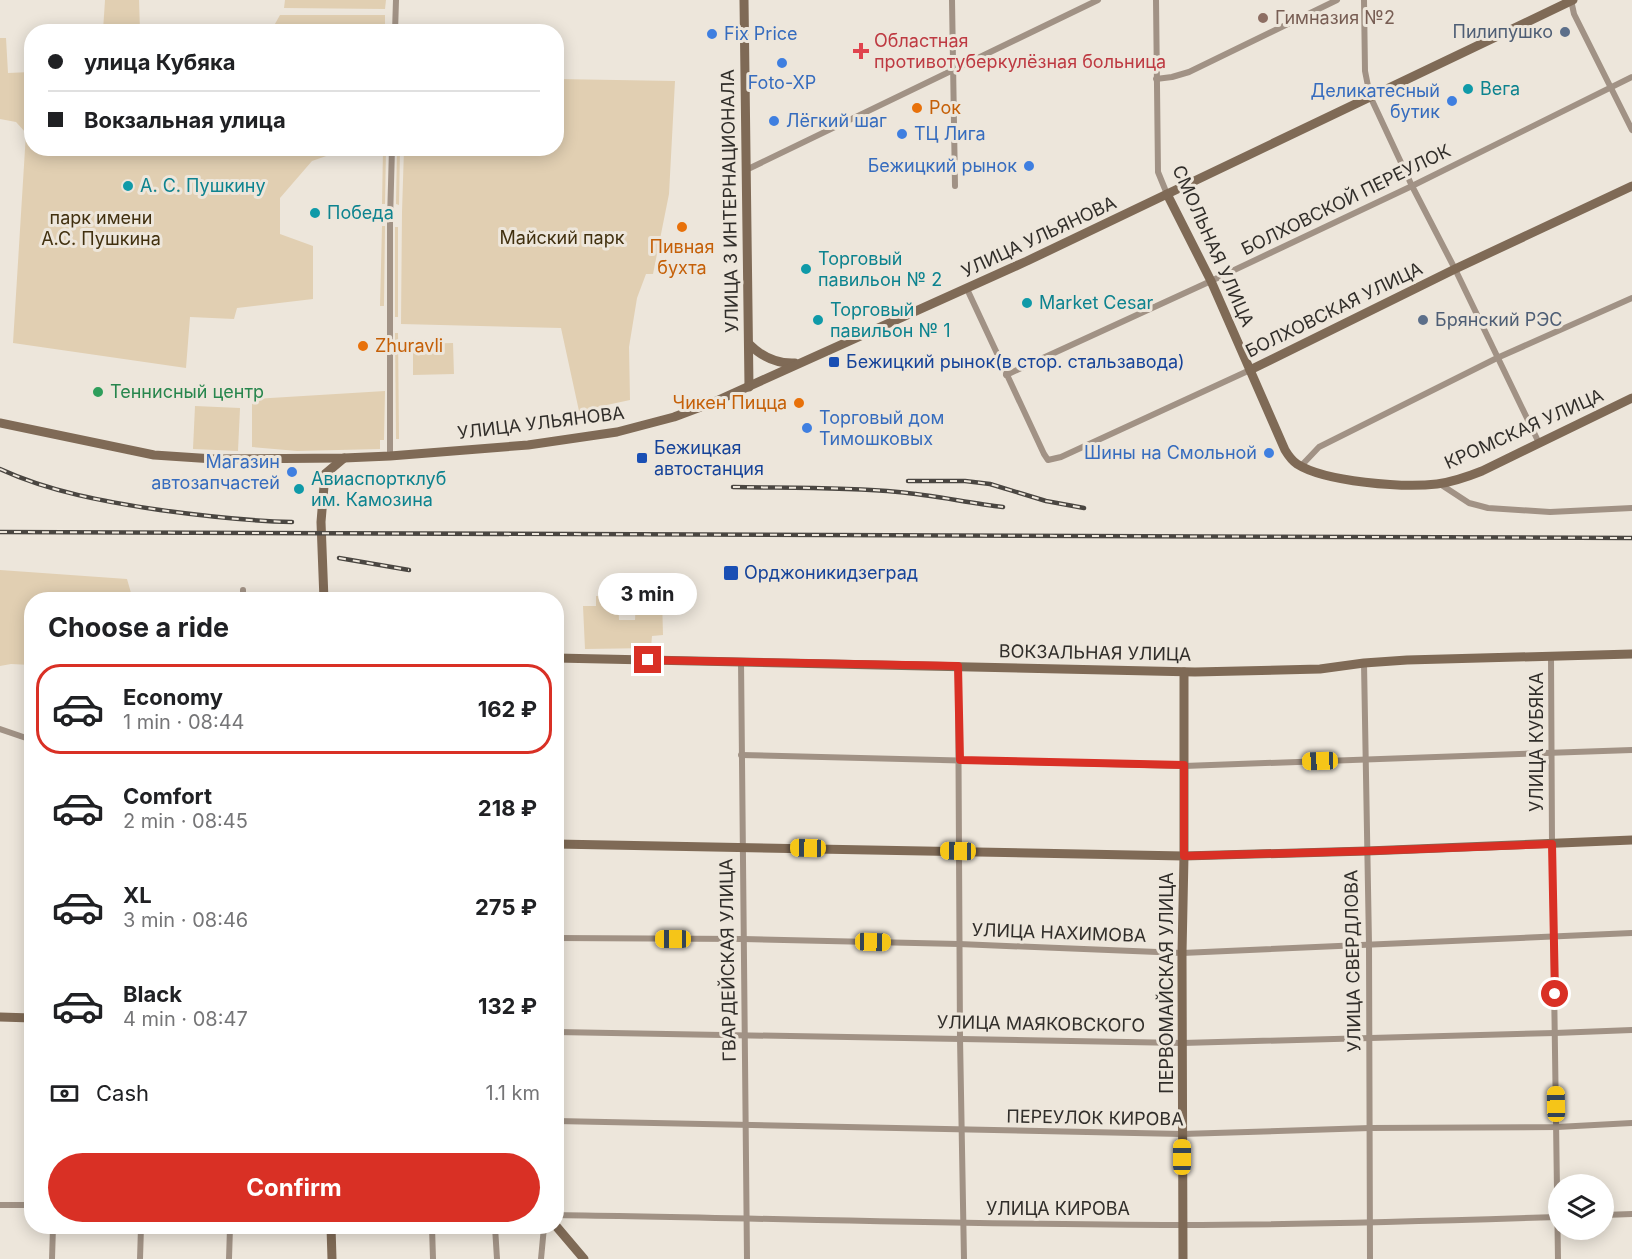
<!DOCTYPE html>
<meta charset="utf-8">
<style>
body{margin:0;font-family:Inter,sans-serif;background:#f2f2f2;color:#202124;height:100vh;display:flex;flex-direction:column;font-size:22px;white-space:nowrap}
*{box-sizing:border-box;margin:0}
p{font-size:20px;color:#757577}
.icon{flex:none;width:33px;height:33px;fill:none;stroke:currentColor;stroke-width:2;stroke-linecap:round;stroke-linejoin:round}
.map{position:relative;flex:1;overflow:hidden}
.side{position:absolute;left:24px;top:592px;width:540px;height:642px;display:flex;flex-direction:column;background:#fff;border-radius:24px;box-shadow:0 3px 15px #0003}
.side>*{flex:none}
.banner{position:absolute;left:24px;top:24px;width:540px;height:132px;border-radius:24px;box-shadow:0 3px 15px #0003;display:grid;align-content:center;height:132px;padding:0 24px;background:#fff}
.tools{position:absolute;left:1548px;top:1174px;display:grid;gap:12px}
.tools a{display:grid;place-items:center;width:66px;height:66px;border-radius:50%;background:#fff;box-shadow:0 3px 15px #0003;font-size:30px}
.end{position:absolute;width:27px;height:27px;margin:-14px;border:8px solid #d93025;background:#fff;box-shadow:0 0 0 3px #fff}
.from{border-radius:50%}
.bubble{position:absolute;height:42px;border-radius:21px;background:#fff;box-shadow:0 3px 15px #0003;font-size:20px;font-weight:700;line-height:42px;text-align:center}
.car{position:absolute;width:18px;height:36px;margin:-18px -9px;border-radius:8px;box-shadow:0 0 4px 2px #0007;background:linear-gradient(#f5c518 24%,#345 0 40%,#f5c518 0 76%,#345 0 86%,#f5c518 0)}
.banner b{display:flex;align-items:center;gap:21px;height:57px;font-size:22px}
.banner b+b{border-top:2px solid #e0e0e0}
.banner i{width:15px;height:15px;background:#202124}
ul{padding:0;list-style:none}
li{display:flex;align-items:center;gap:18px;height:90px;margin:0 12px 9px;padding:0 12px;border:3px solid transparent;border-radius:24px}
li div{flex:1}
li b{display:block;font-size:22px}
li em{font-style:normal;font-weight:700}
li.selected{border-color:#d93025}
li>.icon{width:54px;height:54px;stroke-width:1.5}
h2{padding:0 24px;font-size:27px;line-height:72px}
.pay{display:flex;align-items:center;gap:15px;height:66px;padding:0 24px;font-size:22px}
.pay p{margin-inline-start:auto}
.cta{display:flex;gap:12px;margin-top:auto;padding:12px 24px}
.cta a{flex:1;height:69px;border-radius:36px;background:#d93025;color:#fff;font-size:24px;font-weight:700;line-height:69px;text-align:center}
.map>svg:first-child{display:block}
</style>
<div class="map">
<svg width="1632" height="1259" viewBox="0 0 1632 1259">
<rect width="100%" height="100%" fill="#ede6db"/>
<g fill="#e1cfb2">
<path d="M105,0H139L140,31H103Z"/>
<path d="M285,0H386L385,9L284,8Z"/>
<path d="M280,15H385V31H271Z"/>
<path d="M0,38H6L8,73L31,72L32,148L332,149V154L312,161L280,198V234L313,246V299L237,308L234,319L190,317L186,368L13,343L26,133L16,122L0,119Z"/>
<path d="M557,79L675,81L669,194L653,274H646L637,298L629,347L630,400L579,411L561,328L401,324L402,212L404,149L556,148Z"/>
<path d="M383,149H386L385,204H382Z"/>
<path d="M397,149H400L399,205L396,204Z"/>
<path d="M382,226H385L384,306H380Z"/>
<rect x="395" y="227" width="3" height="90"/>
<path d="M395,333H398L399,439H396Z"/>
<path d="M453,343L454,374L413,375V344Z"/>
<path d="M385,391L384,440H380V449L297,451L252,447V399Z"/>
<path d="M195,406L240,408L238,451L193,449Z"/>
<path d="M0,570L127,579L131,593L115,600H32L31,665L11,664L0,666Z"/>
<path d="M596,596L618,597L619,620H635L636,598H662L663,635L652,636L651,648L585,649L583,606H596Z"/>
</g>
<g fill="none" stroke-linecap="round" stroke-linejoin="round">
<g stroke="#a19285" stroke-width="6">
<path d="M952,0L955,186"/>
<path d="M1156,0L1158,172L1167,194"/>
<path d="M1364,0L1365,71L1370,96L1412,186L1455,269L1539,443"/>
<path d="M1571,0L1574,14L1632,130"/>
<path d="M395,32L396,0"/>
<path d="M1156,79L1172,77L1189,72L1337,0"/>
<path d="M746,170L1098,0"/>
<path d="M967,289L1044,454L1048,460L1061,457L1250,370"/>
<path d="M1006,375L1211,281L1412,186L1632,77"/>
<path d="M390,456V220L392,148"/>
<path d="M1301,466L1319,447L1497,358L1632,298"/>
<path d="M1440,484L1469,503L1488,508L1550,512L1632,508"/>
<path d="M243,590V600"/>
<path d="M1551,656L1552,844L1558,1259"/>
<path d="M741,661L747,1259"/>
<path d="M1364,663L1369,944L1370,1259"/>
<path d="M958,666L960,1038L964,1259"/>
<path d="M0,729L32,740"/>
<path d="M741,755L1184,766L1632,750"/>
<path d="M556,938L743,939L959,944L1182,953L1632,933"/>
<path d="M556,1032L1182,1043L1555,1033L1632,1030"/>
<path d="M556,1121L1182,1134L1370,1128L1557,1127L1632,1123"/>
<path d="M0,1205H32"/>
<path d="M556,1215C765,1218 973,1225 1181,1225C1307,1225 1433,1221 1558,1217"/>
<path d="M1604,1215L1632,1214"/>
<path d="M432,1227L433,1259"/>
<path d="M495,1227L497,1259"/>
<path d="M52,1259L53,1227"/>
<path d="M140,1259L141,1227"/>
<path d="M229,1259L230,1227"/>
<path d="M541,1259L544,1227"/>
</g>
<g stroke="#7f6a56" stroke-width="9">
<path d="M744,0L749,387"/>
<path d="M1167,194L1211,281L1285,450C1288,455 1291,460 1297,464C1325,482 1404,488 1437,484C1453,482 1467,477 1482,471L1632,398"/>
<path d="M749,344C762,357 776,364 795,363"/>
<path d="M1250,370L1455,269L1632,186"/>
<path d="M0,423L154,455L214,459L344,458L390,456L528,445L617,432L674,417L714,402L1027,261L1573,0"/>
<path d="M324,600L321,522L325,474L344,458"/>
<path d="M556,658L1195,672L1320,669L1364,663L1407,660L1632,654"/>
<path d="M556,844L1184,856L1367,851L1632,840"/>
<path d="M0,1017L32,1018"/>
<path d="M556,1226L584,1259"/>
<path d="M331,1227L332,1259"/>
<path d="M1183,1259L1182,953L1184,856V672"/>
</g>
<g stroke="#4a4641" stroke-width="4.5">
<g id="rail">
<path d="M0,469C50,492 106,502 160,510C204,516 247,521 292,522"/>
<path d="M908,481H965L990,484L1046,501L1084,508"/>
<path d="M733,487C788,488 844,487 898,492C934,495 968,503 1003,507"/>
<path d="M0,532L1632,538"/>
<path d="M339,558L409,570"/>
</g>
</g>
<use href="#rail" stroke="#ede6db" stroke-width="2" stroke-dasharray="7" stroke-linecap="butt"/>
</g>
<g fill="none" stroke-linecap="round" stroke-linejoin="round">
<path stroke="#d93025" stroke-width="8" d="M648,660L958,666L960,760L1184,765V856L1367,851L1552,844L1555,994"/>
</g>
<circle fill="#8d6e63" stroke="#ede6db" stroke-width="2" cx="1263" cy="18" r="6"/>
<g fill="#5c6f8a" stroke="#ede6db" stroke-width="2">
<circle cx="1565" cy="32" r="6"/>
<circle cx="1423" cy="320" r="6"/>
</g>
<g fill="#3f7fe0" stroke="#ede6db" stroke-width="2">
<circle cx="712" cy="34" r="6"/>
<circle cx="782" cy="63" r="6"/>
<circle cx="1452" cy="101" r="6"/>
<circle cx="774" cy="121" r="6"/>
<circle cx="902" cy="134" r="6"/>
<circle cx="1029" cy="166" r="6"/>
<circle cx="807" cy="428" r="6"/>
<circle cx="1269" cy="453" r="6"/>
<circle cx="292" cy="472" r="6"/>
</g>
<path fill="#e0444e" stroke="#ede6db" stroke-width="2" d="M858 42h6v6h6v6h-6v6h-6v-6h-6v-6h6z"/>
<g fill="#0f9aa8" stroke="#ede6db" stroke-width="2">
<circle cx="1468" cy="89" r="6"/>
<circle cx="128" cy="186" r="6"/>
<circle cx="315" cy="213" r="6"/>
<circle cx="806" cy="269" r="6"/>
<circle cx="1027" cy="303" r="6"/>
<circle cx="818" cy="320" r="6"/>
<circle cx="299" cy="489" r="6"/>
</g>
<g fill="#e8710a" stroke="#ede6db" stroke-width="2">
<circle cx="917" cy="108" r="6"/>
<circle cx="682" cy="227" r="6"/>
<circle cx="363" cy="346" r="6"/>
<circle cx="799" cy="403" r="6"/>
</g>
<g fill="#1a4fb4" stroke="#ede6db" stroke-width="2">
<rect x="828" y="356" width="12" height="12" rx="3"/>
<rect x="636" y="452" width="12" height="12" rx="3"/>
<rect x="723" y="565" width="16" height="16" rx="3"/>
</g>
<circle fill="#2e9e5b" stroke="#ede6db" stroke-width="2" cx="98" cy="392" r="6"/>
<g text-anchor="middle" stroke-width="6" stroke-linejoin="round" paint-order="stroke">
<g font-size="18" fill="#785e54" stroke="#ede6db" text-anchor="start">
<text x="1275" y="24">Гимназия №2</text>
</g>
<g font-size="18" fill="#4e5e75" stroke="#ede6db" text-anchor="end">
<text x="1553" y="38">Пилипушко</text>
<text x="1435" y="326" text-anchor="start">Брянский РЭС</text>
</g>
<g font-size="18" fill="#366cbe" stroke="#ede6db" text-anchor="start">
<text x="724" y="40">Fix Price</text>
<text x="782" y="89" text-anchor="middle">Foto-XP</text>
<text x="1440" y="97" text-anchor="end">Деликатесный<tspan x="1440" dy="21">бутик</tspan></text>
<text x="786" y="127">Лёгкий шаг</text>
<text x="914" y="140">ТЦ Лига</text>
<text x="1017" y="172" text-anchor="end">Бежицкий рынок</text>
<text x="819" y="424">Торговый дом<tspan x="819" dy="21">Тимошковых</tspan></text>
<text x="1257" y="459" text-anchor="end">Шины на Смольной</text>
<text x="280" y="468" text-anchor="end">Магазин<tspan x="280" dy="21">автозапчастей</tspan></text>
</g>
<g font-size="18" fill="#be3a42" stroke="#ede6db" text-anchor="start">
<text x="874" y="47">Областная<tspan x="874" dy="21">противотуберкулёзная больница</tspan></text>
</g>
<g font-size="18" fill="#0d838f" stroke="#ede6db" text-anchor="start">
<text x="1480" y="95">Вега</text>
<text x="140" y="192">А. С. Пушкину</text>
<text x="327" y="219">Победа</text>
<text x="818" y="265">Торговый<tspan x="818" dy="21">павильон № 2</tspan></text>
<text x="1039" y="309">Market Cesar</text>
<text x="830" y="316">Торговый<tspan x="830" dy="21">павильон № 1</tspan></text>
<text x="311" y="485">Авиаспортклуб<tspan x="311" dy="21">им. Камозина</tspan></text>
</g>
<g font-size="18" fill="#c56008" stroke="#ede6db" text-anchor="start">
<text x="929" y="114">Рок</text>
<text x="682" y="253" text-anchor="middle">Пивная<tspan x="682" dy="21">бухта</tspan></text>
<text x="375" y="352">Zhuravli</text>
<text x="787" y="409" text-anchor="end">Чикен Пицца</text>
</g>
<g font-size="18" fill="#312e2a" stroke="#ede6db">
<text transform="translate(1346 200) rotate(-26)" y="6">БОЛХОВСКОЙ ПЕРЕУЛОК</text>
<text transform="translate(730 201) rotate(-91)" y="6">УЛИЦА 3 ИНТЕРНАЦИОНАЛА</text>
<text transform="translate(1039 237) rotate(-25)" y="6">УЛИЦА УЛЬЯНОВА</text>
<text transform="translate(1213 246) rotate(66)" y="6">СМОЛЬНАЯ УЛИЦА</text>
<text transform="translate(1334 310) rotate(-26)" y="6">БОЛХОВСКАЯ УЛИЦА</text>
<text transform="translate(541 423) rotate(-7)" y="6">УЛИЦА УЛЬЯНОВА</text>
<text transform="translate(1524 429) rotate(-24)" y="6">КРОМСКАЯ УЛИЦА</text>
<text transform="translate(1095 653) rotate(1)" y="6">ВОКЗАЛЬНАЯ УЛИЦА</text>
<text transform="translate(1537 742) rotate(-90)" y="6">УЛИЦА КУБЯКА</text>
<text transform="translate(1059 933) rotate(2)" y="6">УЛИЦА НАХИМОВА</text>
<text transform="translate(728 960) rotate(-91)" y="6">ГВАРДЕЙСКАЯ УЛИЦА</text>
<text transform="translate(1353 961) rotate(-91)" y="6">УЛИЦА СВЕРДЛОВА</text>
<text transform="translate(1167 983) rotate(-90)" y="6">ПЕРВОМАЙСКАЯ УЛИЦА</text>
<text transform="translate(1041 1024) rotate(1)" y="6">УЛИЦА МАЯКОВСКОГО</text>
<text transform="translate(1095 1118) rotate(1)" y="6">ПЕРЕУЛОК КИРОВА</text>
<text x="1058" y="1215">УЛИЦА КИРОВА</text>
</g>
<g font-size="18" fill="#41300f" stroke="#ede6db">
<text x="101" y="224">парк имени<tspan x="101" dy="21">А.С. Пушкина</tspan></text>
<text x="562" y="244">Майский парк</text>
</g>
<g font-size="18" fill="#164399" stroke="#ede6db" text-anchor="start">
<text x="846" y="368">Бежицкий рынок(в стор. стальзавода)</text>
<text x="654" y="454">Бежицкая<tspan x="654" dy="21">автостанция</tspan></text>
<text x="744" y="579">Орджоникидзеград</text>
</g>
<g font-size="18" fill="#27864d" stroke="#ede6db" text-anchor="start">
<text x="110" y="398">Теннисный центр</text>
</g>
</g>
</svg>
<div class="tools">
<a><svg class="icon" aria-label="layers" viewBox="0 0 24 24"><path d="M12 4l9 5-9 5-9-5zM3 14l9 5 9-5"/></svg></a>
</div>
<i class="end from" style="left:1555px;top:994px"></i>
<i class="end" style="left:648px;top:660px"></i>
<div class="bubble" style="left:598px;top:573px;width:99px">3 min</div>
<i class="car" style="left:1320px;top:761px;rotate:268deg"></i>
<i class="car" style="left:808px;top:848px;rotate:271deg"></i>
<i class="car" style="left:958px;top:851px;rotate:271deg"></i>
<i class="car" style="left:673px;top:939px;rotate:270deg"></i>
<i class="car" style="left:873px;top:942px;rotate:91deg"></i>
<i class="car" style="left:1556px;top:1104px;rotate:359deg"></i>
<i class="car" style="left:1182px;top:1157px;rotate:0deg"></i>
<div class="banner">
<b><i class="from"></i>улица Кубяка</b>
<b><i></i>Вокзальная улица</b>
</div>
<section class="side">
<h2>Choose a ride</h2>
<ul>
<li class="selected"><svg class="icon" aria-label="car" viewBox="0 0 24 24"><path d="M5 17H2v-5l4-1 3-4h7l3 4 3 1v5h-3M9 17h6M6 11h13"/><circle cx="7" cy="17" r="2"/><circle cx="17" cy="17" r="2"/></svg><div><b>Economy</b><p>1 min · 08:44</p></div><em>162 ₽</em></li>
<li><svg class="icon" aria-label="car" viewBox="0 0 24 24"><path d="M5 17H2v-5l4-1 3-4h7l3 4 3 1v5h-3M9 17h6M6 11h13"/><circle cx="7" cy="17" r="2"/><circle cx="17" cy="17" r="2"/></svg><div><b>Comfort</b><p>2 min · 08:45</p></div><em>218 ₽</em></li>
<li><svg class="icon" aria-label="car" viewBox="0 0 24 24"><path d="M5 17H2v-5l4-1 3-4h7l3 4 3 1v5h-3M9 17h6M6 11h13"/><circle cx="7" cy="17" r="2"/><circle cx="17" cy="17" r="2"/></svg><div><b>XL</b><p>3 min · 08:46</p></div><em>275 ₽</em></li>
<li><svg class="icon" aria-label="car" viewBox="0 0 24 24"><path d="M5 17H2v-5l4-1 3-4h7l3 4 3 1v5h-3M9 17h6M6 11h13"/><circle cx="7" cy="17" r="2"/><circle cx="17" cy="17" r="2"/></svg><div><b>Black</b><p>4 min · 08:47</p></div><em>132 ₽</em></li>
</ul>
<div class="pay"><svg class="icon" aria-label="cash" viewBox="0 0 24 24"><path d="M3 7h18v10H3z"/><circle cx="12" cy="12" r="2"/></svg>Cash<p>1.1 km</p></div>
<div class="cta"><a>Confirm</a></div>
</section>
</div>
